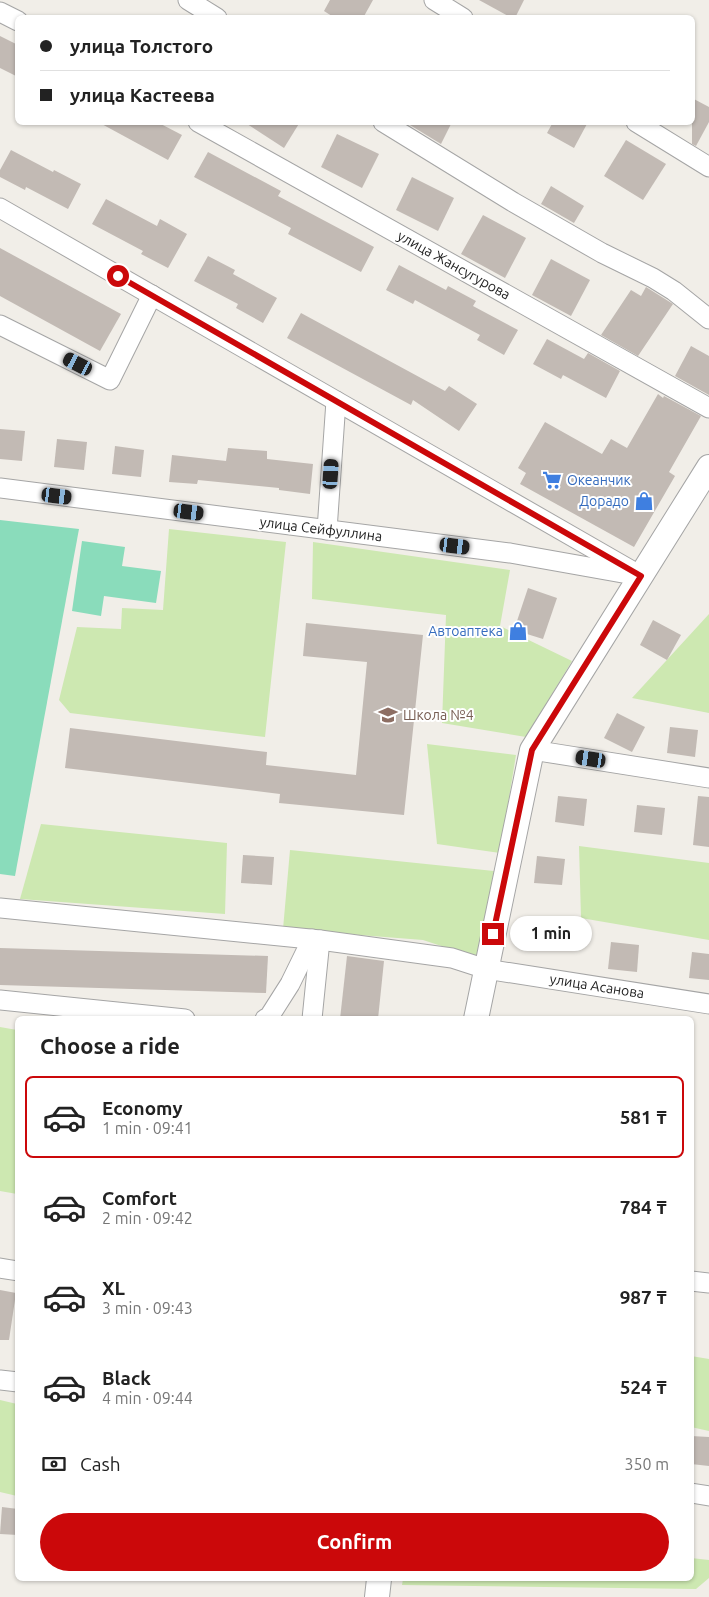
<!DOCTYPE html>
<meta charset="utf-8">
<style>
body{margin:0;font-family:Ubuntu,sans-serif;background:#f6f6f6;color:#222;height:100vh;display:flex;flex-direction:column;font-size:19px;white-space:nowrap}
*{box-sizing:border-box;margin:0}
p{font-size:16px;color:#767676}
.icon{flex:none;width:28px;height:28px;fill:none;stroke:currentColor;stroke-width:2;stroke-linecap:round;stroke-linejoin:round}
.map{position:relative;flex:1;overflow:hidden}
.panel{position:absolute;left:15px;top:1016px;width:679px;height:565px;display:flex;flex-direction:column;background:#fff;border-radius:8px;box-shadow:0 1px 4px #0004}
.panel>*{flex:none}
.hud{position:absolute;left:15px;top:15px;width:680px;height:110px;border-radius:8px;box-shadow:0 1px 4px #0004;display:grid;align-content:center;height:110px;padding:0 25px;background:#fff}
.end{position:absolute;width:22px;height:22px;margin:-11px;border:6px solid #cb080a;background:#fff;box-shadow:0 0 0 2px #fff}
.from{border-radius:50%}
.bubble{position:absolute;height:35px;border-radius:18px;background:#fff;box-shadow:0 1px 4px #0004;font-size:16px;font-weight:700;line-height:35px;text-align:center}
.car{position:absolute;width:15px;height:30px;margin:-15px -8px;border-radius:6px;box-shadow:0 0 4px 1px #0007;background:linear-gradient(#222 24%,#8ab4d8 0 40%,#222 0 76%,#8ab4d8 0 86%,#222 0)}
.hud b{display:flex;align-items:center;gap:18px;height:48px;font-size:19px}
.hud b+b{border-top:1px solid #e0e0e0}
.hud i{width:12px;height:12px;background:#222}
ul{padding:0;list-style:none}
li{display:flex;align-items:center;gap:15px;height:82px;margin:0 10px 8px;padding:0 15px;border:2px solid transparent;border-radius:8px}
li div{flex:1}
li b{display:block;font-size:19px}
li em{font-style:normal;font-weight:700}
li.active{border-color:#cb080a}
li>.icon{width:45px;height:45px;stroke-width:1.5}
h2{padding:0 25px;font-size:22px;line-height:60px}
.pay{display:flex;align-items:center;gap:12px;height:55px;padding:0 25px;font-size:19px}
.pay p{margin-inline-start:auto}
.cta{display:flex;gap:10px;margin-top:auto;padding:10px 25px}
.cta a{flex:1;height:58px;border-radius:30px;background:#cb080a;color:#fff;font-size:20px;font-weight:700;line-height:58px;text-align:center}
.map>svg:first-child{display:block}
</style>
<div class="map">
<svg width="709" height="1597" viewBox="0 0 709 1597">
<rect width="100%" height="100%" fill="#f1eee8"/>
<g fill="#cde8b1">
<path d="M169,529L286,542L265,737L70,713L59,700L77,627L121,629L122,608L163,610Z"/>
<path d="M313,542L510,570L500,626L572,661L526,737L442,723L446,615L312,599Z"/>
<path d="M709,614V713L632,698Z"/>
<path d="M427,744L516,755L500,853L437,844Z"/>
<path d="M41,824L227,843L225,914L20,899Z"/>
<path d="M579,846L709,863V940L581,918Z"/>
<path d="M290,850L494,871L478,958L423,940L283,929Z"/>
<path d="M0,1027L17,1030V1194L0,1191Z"/>
<path d="M691,1356L709,1359V1431L691,1427Z"/>
<path d="M0,1400L17,1404V1496L0,1492Z"/>
<path d="M691,1558L709,1560V1578L696,1589L402,1585L403,1579H691Z"/>
</g>
<g fill="#8adcbb">
<path d="M0,520L79,529L15,876L0,874Z"/>
<path d="M82,541L125,547L122,566L161,571L156,603L104,596L101,616L72,611Z"/>
</g>
<g fill="#c2bab4">
<path d="M330,0H373L363,18H335L324,11Z"/>
<path d="M479,0H524L515,18H512Z"/>
<path d="M0,36L18,45V77L0,68Z"/>
<path d="M692,98L709,107V122L696,146L692,144Z"/>
<path d="M98,122H157L182,135L168,160Z"/>
<path d="M244,122H300L284,148Z"/>
<path d="M405,122H452L441,144Z"/>
<path d="M553,122H588L574,148L547,133Z"/>
<path d="M337,134L379,154L362,188L321,167Z"/>
<path d="M626,140L666,164L643,200L604,176Z"/>
<path d="M11,150L53,172L54,170L81,184L68,209L26,187L25,190L0,177V170Z"/>
<path d="M208,152L281,191L278,196L374,247L361,272L288,234L291,228L194,177Z"/>
<path d="M412,177L454,198L438,231L396,210Z"/>
<path d="M551,186L584,206L574,223L541,204Z"/>
<path d="M106,199L157,226L160,219L187,234L168,268L141,254L143,251L92,224Z"/>
<path d="M483,215L526,238L505,278L461,254Z"/>
<path d="M0,248L121,314L100,351L0,296Z"/>
<path d="M208,256L235,270L233,274L277,298L263,323L236,308L238,304L194,281Z"/>
<path d="M551,259L590,280L571,316L532,295Z"/>
<path d="M399,265L446,290L448,286L476,301L473,306L518,330L504,355L477,340L480,335L415,300L413,304L386,290Z"/>
<path d="M646,287L673,304L638,356L601,335L631,290L641,296Z"/>
<path d="M301,313L445,391L449,386L477,404L459,431L413,400L411,405L287,338Z"/>
<path d="M547,339L584,359L588,353L620,371L606,398L563,375L561,379L533,364Z"/>
<path d="M691,346L709,356V395L675,376Z"/>
<path d="M658,394L663,398L664,396L701,416L669,472L675,476L634,547L520,484L526,473L518,468L545,422L602,454L611,439L627,448Z"/>
<path d="M0,429L25,431L22,461L0,459Z"/>
<path d="M57,439L87,442L84,470L54,467Z"/>
<path d="M115,446L144,450L141,477L112,474Z"/>
<path d="M228,448L267,451V459L313,464L310,494L279,490V488L198,480L197,484L169,482L172,455L226,461Z"/>
<path d="M528,588L557,598L543,639L514,630Z"/>
<path d="M653,620L681,635L667,660L640,645Z"/>
<path d="M306,623L423,635L404,815L279,803L280,794L65,768L70,728L267,752L266,765L356,775L367,662L303,656Z"/>
<path d="M617,713L645,727L632,752L604,738Z"/>
<path d="M670,727L698,730L695,757L667,753Z"/>
<path d="M558,796L587,799L584,826L555,822Z"/>
<path d="M698,796L709,797V847L693,845Z"/>
<path d="M637,805L665,808L662,835L634,832Z"/>
<path d="M243,855L274,857L272,885L241,883Z"/>
<path d="M537,856L565,859L562,885L534,883Z"/>
<path d="M528,919L556,922L553,949L525,946Z"/>
<path d="M611,942L639,945L637,972L608,969Z"/>
<path d="M0,948L268,956L266,993L0,985Z"/>
<path d="M692,952L709,954V980L689,978Z"/>
<path d="M347,956L384,961L378,1019H340Z"/>
<path d="M0,1290L16,1293L9,1340H0Z"/>
<path d="M691,1436L709,1437V1466L691,1464Z"/>
<path d="M2,1507L18,1509V1535L0,1534Z"/>
</g>
<g fill="none" stroke-linecap="round" stroke-linejoin="round">
<g stroke="#a5a5a5" stroke-width="21">
<g id="minor">
<path d="M188,0L217,18"/>
<path d="M434,0L463,18"/>
<path d="M0,12L18,21"/>
<path d="M198,122L709,408"/>
<path d="M383,122L513,202L602,253L653,278L674,291L709,319"/>
<path d="M636,122L709,167"/>
<path d="M0,208L641,576"/>
<path d="M0,325L110,380L152,295"/>
<path d="M0,488L510,553L628,574"/>
<path d="M327,530L336,401"/>
<path d="M532,750L709,778"/>
<path d="M0,908L320,940L452,958L486,969L709,1004"/>
<path d="M0,1000L185,1019"/>
<path d="M265,1019L269,1017L290,984L312,939"/>
<path d="M312,1019L320,940"/>
<path d="M0,1268L18,1271"/>
<path d="M691,1281L709,1283"/>
<path d="M0,1380L18,1382"/>
<path d="M691,1493L709,1496"/>
</g>
</g>
<g stroke="#a5a5a5" stroke-width="26">
<g id="tertiary">
<path d="M476,1019L532,750L709,467"/>
<path d="M377,1597L379,1579"/>
</g>
</g>
<use href="#minor" stroke="#fff" stroke-width="19"/>
<use href="#tertiary" stroke="#fff" stroke-width="24"/>
</g>
<g fill="none" stroke-linecap="round" stroke-linejoin="round">
<path stroke="#cb080a" stroke-width="6" d="M118,276L641,576L532,750L493,934"/>
</g>
<defs>
<g id="supermarket-bare" transform="scale(1.5)"><path d="M-6-5.5h2.5l.6 2H6L4.5 2H-2.5L-4.4-4H-6ZM-1.5 3.2a1.3 1.3 0 1 0 .1 0ZM3 3.2a1.3 1.3 0 1 0 .1 0Z" fill="#3f7fe0" stroke="#fff" stroke-width="2.5" paint-order="stroke"/></g>
<g id="shop-bare" transform="scale(1.5)"><path d="M-5-2.5h2.3a2.7 3.5 0 0 1 5.4 0H5L5.5 6h-11ZM-1.5-2.5h3a1.5 2.3 0 0 0-3 0Z" fill="#3f7fe0" stroke="#fff" stroke-width="2.5" paint-order="stroke"/></g>
<g id="school-bare" transform="scale(1.5)"><path d="M0-5L7-2L0 1L-7-2ZM-4 1L0 2.5L4 1V4Q0 6-4 4Z" fill="#8d6e63" stroke="#fff" stroke-width="2.5" paint-order="stroke"/></g>
</defs>
<g fill-rule="evenodd">
<use href="#supermarket-bare" x="552" y="480"/>
<use href="#shop-bare" x="644" y="501"/>
<use href="#shop-bare" x="518" y="631"/>
<use href="#school-bare" x="388" y="715"/>
</g>
<g text-anchor="middle" stroke-width="4" stroke-linejoin="round" paint-order="stroke">
<g font-size="14" fill="#212121" stroke="#fff">
<text transform="translate(454 265) rotate(29)" y="5">улица Жансугурова</text>
<text transform="translate(321 529) rotate(7)" y="5">улица Сейфуллина</text>
<text transform="translate(597 986) rotate(9)" y="5">улица Асанова</text>
</g>
<g font-size="14" fill="#366cbe" stroke="#fff" text-anchor="end">
<text x="567" y="485" text-anchor="start">Океанчик</text>
<text x="629" y="506">Дорадо</text>
<text x="503" y="636">Автоаптека</text>
</g>
<g font-size="14" fill="#785e54" stroke="#fff" text-anchor="start">
<text x="403" y="720">Школа №4</text>
</g>
</g>
</svg>
<i class="end from" style="left:118px;top:276px"></i>
<i class="end" style="left:493px;top:934px"></i>
<div class="bubble" style="left:510px;top:916px;width:82px">1 min</div>
<i class="car" style="left:78px;top:364px;rotate:297deg"></i>
<i class="car" style="left:331px;top:474px;rotate:4deg"></i>
<i class="car" style="left:57px;top:496px;rotate:97deg"></i>
<i class="car" style="left:189px;top:512px;rotate:97deg"></i>
<i class="car" style="left:455px;top:546px;rotate:97deg"></i>
<i class="car" style="left:591px;top:759px;rotate:279deg"></i>
<div class="hud">
<b><i class="from"></i>улица Толстого</b>
<b><i></i>улица Кастеева</b>
</div>
<section class="panel">
<h2>Choose a ride</h2>
<ul>
<li class="active"><svg class="icon" aria-label="car" viewBox="0 0 24 24"><path d="M5 17H2v-5l4-1 3-4h7l3 4 3 1v5h-3M9 17h6M6 11h13"/><circle cx="7" cy="17" r="2"/><circle cx="17" cy="17" r="2"/></svg><div><b>Economy</b><p>1 min · 09:41</p></div><em>581 ₸</em></li>
<li><svg class="icon" aria-label="car" viewBox="0 0 24 24"><path d="M5 17H2v-5l4-1 3-4h7l3 4 3 1v5h-3M9 17h6M6 11h13"/><circle cx="7" cy="17" r="2"/><circle cx="17" cy="17" r="2"/></svg><div><b>Comfort</b><p>2 min · 09:42</p></div><em>784 ₸</em></li>
<li><svg class="icon" aria-label="car" viewBox="0 0 24 24"><path d="M5 17H2v-5l4-1 3-4h7l3 4 3 1v5h-3M9 17h6M6 11h13"/><circle cx="7" cy="17" r="2"/><circle cx="17" cy="17" r="2"/></svg><div><b>XL</b><p>3 min · 09:43</p></div><em>987 ₸</em></li>
<li><svg class="icon" aria-label="car" viewBox="0 0 24 24"><path d="M5 17H2v-5l4-1 3-4h7l3 4 3 1v5h-3M9 17h6M6 11h13"/><circle cx="7" cy="17" r="2"/><circle cx="17" cy="17" r="2"/></svg><div><b>Black</b><p>4 min · 09:44</p></div><em>524 ₸</em></li>
</ul>
<div class="pay"><svg class="icon" aria-label="cash" viewBox="0 0 24 24"><path d="M3 7h18v10H3z"/><circle cx="12" cy="12" r="2"/></svg>Cash<p>350 m</p></div>
<div class="cta"><a>Confirm</a></div>
</section>
</div>
